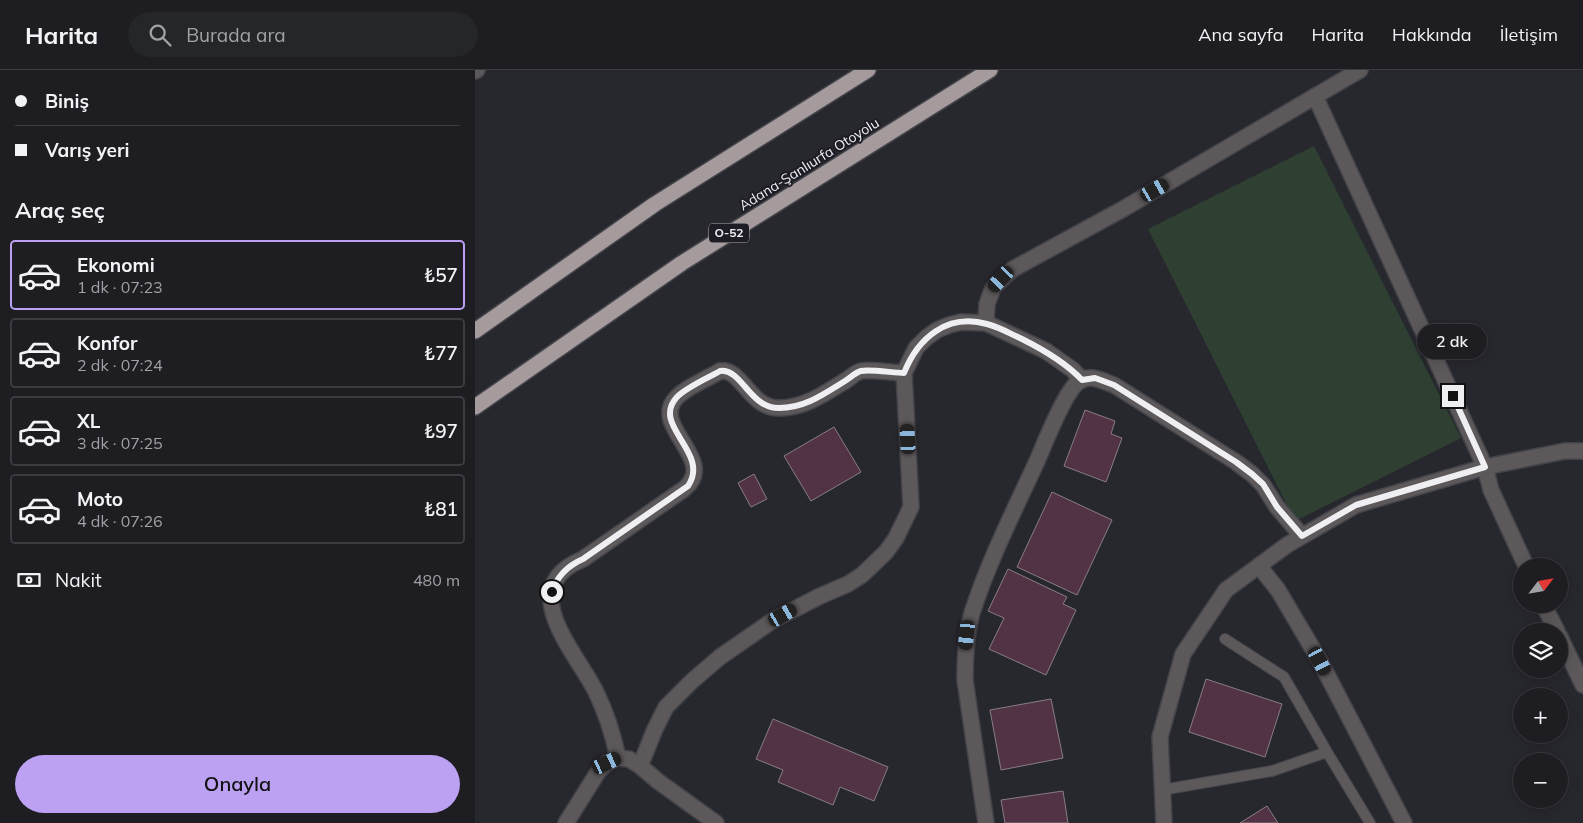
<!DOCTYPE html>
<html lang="tr">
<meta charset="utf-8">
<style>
body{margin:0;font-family:Mulish,sans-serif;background:#25262a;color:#f1f3f6;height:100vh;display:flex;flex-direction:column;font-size:19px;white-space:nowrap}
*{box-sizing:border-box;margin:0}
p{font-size:16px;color:#a0a2a5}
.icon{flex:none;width:28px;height:28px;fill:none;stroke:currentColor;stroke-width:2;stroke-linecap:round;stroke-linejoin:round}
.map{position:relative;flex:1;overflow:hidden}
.side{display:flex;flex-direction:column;background:#1d1d22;width:475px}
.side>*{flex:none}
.hud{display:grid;align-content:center;height:110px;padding:0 15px;background:#1d1d22}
.needle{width:32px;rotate:59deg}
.tools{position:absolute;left:1038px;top:488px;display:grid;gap:10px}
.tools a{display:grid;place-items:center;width:55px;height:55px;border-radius:50%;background:#1d1d22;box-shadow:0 2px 12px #0003,0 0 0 1px #3b3b40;font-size:25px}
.end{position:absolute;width:22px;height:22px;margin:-11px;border:6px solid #eeeef3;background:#111;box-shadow:0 0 0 2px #111}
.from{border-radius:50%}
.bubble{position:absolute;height:35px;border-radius:18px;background:#1d1d22;box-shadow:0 2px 12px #0003,0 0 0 1px #3b3b40;font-size:16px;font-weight:600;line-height:35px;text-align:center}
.car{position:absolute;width:15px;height:30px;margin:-15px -8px;border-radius:6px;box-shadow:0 0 4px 1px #0007;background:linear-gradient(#222 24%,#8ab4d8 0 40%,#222 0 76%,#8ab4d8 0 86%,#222 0)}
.hud b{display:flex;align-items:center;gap:18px;height:48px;font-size:19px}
.hud b+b{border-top:1px solid #3b3b40}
.hud i{width:12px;height:12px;background:#f1f3f6}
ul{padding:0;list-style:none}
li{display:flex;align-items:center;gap:15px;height:70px;margin:0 10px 8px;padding:0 5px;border:2px solid #3b3b40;border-radius:5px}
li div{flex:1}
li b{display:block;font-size:19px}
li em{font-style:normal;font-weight:600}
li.selected{border-color:#bca0f2}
li>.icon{width:45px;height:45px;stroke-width:1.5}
h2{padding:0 15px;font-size:22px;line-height:60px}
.pay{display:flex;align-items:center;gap:12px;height:55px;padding:0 15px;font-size:19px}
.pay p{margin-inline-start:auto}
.primary-button{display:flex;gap:10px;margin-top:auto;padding:10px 15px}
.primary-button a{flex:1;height:58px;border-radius:30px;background:#bca0f2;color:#111;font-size:20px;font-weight:600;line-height:58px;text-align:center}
header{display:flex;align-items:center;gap:30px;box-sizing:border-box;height:70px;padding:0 25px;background:#1d1d22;border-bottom:1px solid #3b3b40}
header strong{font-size:24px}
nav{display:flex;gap:28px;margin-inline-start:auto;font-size:18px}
.search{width:350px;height:45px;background:#25262a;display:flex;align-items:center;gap:12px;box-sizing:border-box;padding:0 18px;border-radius:28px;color:#a0a2a5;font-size:19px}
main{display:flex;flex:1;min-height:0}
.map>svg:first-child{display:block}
</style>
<header>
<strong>Harita</strong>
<div class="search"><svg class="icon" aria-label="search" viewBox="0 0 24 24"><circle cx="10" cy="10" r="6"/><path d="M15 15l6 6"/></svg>Burada ara</div>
<nav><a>Ana sayfa</a><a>Harita</a><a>Hakkında</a><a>İletişim</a></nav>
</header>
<main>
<section class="side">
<div class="hud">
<b><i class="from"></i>Biniş</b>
<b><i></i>Varış yeri</b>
</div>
<h2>Araç seç</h2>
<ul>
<li class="selected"><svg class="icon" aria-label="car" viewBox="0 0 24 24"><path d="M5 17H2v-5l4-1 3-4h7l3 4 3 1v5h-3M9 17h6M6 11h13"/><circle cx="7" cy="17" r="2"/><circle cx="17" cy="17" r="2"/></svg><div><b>Ekonomi</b><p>1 dk · 07:23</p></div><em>₺57</em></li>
<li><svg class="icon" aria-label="car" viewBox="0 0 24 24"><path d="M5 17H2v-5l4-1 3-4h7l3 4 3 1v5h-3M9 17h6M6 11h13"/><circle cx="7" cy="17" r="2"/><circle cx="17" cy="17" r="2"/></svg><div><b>Konfor</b><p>2 dk · 07:24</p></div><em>₺77</em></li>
<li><svg class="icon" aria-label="car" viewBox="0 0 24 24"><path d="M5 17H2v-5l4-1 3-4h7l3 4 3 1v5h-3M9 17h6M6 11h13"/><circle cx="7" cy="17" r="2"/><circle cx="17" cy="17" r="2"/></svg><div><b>XL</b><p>3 dk · 07:25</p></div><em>₺97</em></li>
<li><svg class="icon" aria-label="car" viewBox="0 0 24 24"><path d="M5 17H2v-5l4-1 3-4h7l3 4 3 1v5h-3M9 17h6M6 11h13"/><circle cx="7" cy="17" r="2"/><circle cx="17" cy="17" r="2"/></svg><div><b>Moto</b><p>4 dk · 07:26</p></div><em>₺81</em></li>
</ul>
<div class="pay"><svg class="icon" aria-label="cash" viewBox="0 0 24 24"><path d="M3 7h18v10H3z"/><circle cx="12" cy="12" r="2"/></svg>Nakit<p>480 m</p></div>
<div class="primary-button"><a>Onayla</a></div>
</section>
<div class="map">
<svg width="1108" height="753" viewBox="0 0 1108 753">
<rect width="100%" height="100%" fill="#27272e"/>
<path fill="#2f4033" d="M839,76L986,368L820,451L673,159Z"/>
<g fill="#523345" stroke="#877e83">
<path d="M610,340L640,351L636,364L647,368L631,412L589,396Z"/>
<path d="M359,357L386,402L336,431L309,386Z"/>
<path d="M279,404L292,429L276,437L263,413Z"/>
<path d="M577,422L637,450L602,525L542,497Z"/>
<path d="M533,499L592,527L588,534L601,540L571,605L514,579L529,548L513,541Z"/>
<path d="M731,609L807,634L790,687L714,662Z"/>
<path d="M576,629L588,688L526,700L515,640Z"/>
<path d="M298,649L413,697L399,731L365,717L358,735L303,712L308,700L281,689Z"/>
<path d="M588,721L593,753H530L526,730Z"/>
<path d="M792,736L803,753H765Z"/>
</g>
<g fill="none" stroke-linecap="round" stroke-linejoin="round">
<g stroke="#43434a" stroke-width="12">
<g id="lane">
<path d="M750,569L809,607L852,682"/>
<path d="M687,720L797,701L852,682L895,753"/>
</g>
</g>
<g stroke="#43434a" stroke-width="18">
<g id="street">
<path d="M0,1L2,0"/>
<path d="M840,26L1010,397L1016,420L1051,496"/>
<path d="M511,253L512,234L518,218L538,199L648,139L885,0"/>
<path d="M784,496L803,520L845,591L929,753"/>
<path d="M1068,534L1082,561"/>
<path d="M1084,565L1108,615"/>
<path d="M143,688C138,664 131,642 120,620C100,581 39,517 108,489L209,419C245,390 173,356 202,327C213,316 232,309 245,301C267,298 274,338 304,338C329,338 349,324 370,311C375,308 381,302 386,301C395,299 419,303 429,303"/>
<path d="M165,696L180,659L191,637L217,611L245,587L297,551L343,527L373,514L387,505L411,482L421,468L436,437L429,303L441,278L451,268L462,260L474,255L486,252L511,253L571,281L598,300L607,310"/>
<path d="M91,753L123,702L132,693L143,688L154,689L165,696L184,712L241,753"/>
<path d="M511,753L490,610C490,587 491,565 497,543C514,490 540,439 563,389C570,372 590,322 603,312C614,303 627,311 639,315L761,392L777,404L788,415L802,437L827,466"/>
<path d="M689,753L685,667L708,584L751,520L812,475L881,435L1010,397L1090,381H1108"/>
</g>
</g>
<g stroke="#43434a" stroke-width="18">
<g id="highway">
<path d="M0,261L180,134L393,0"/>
<path d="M0,337L207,193L515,0"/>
</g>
</g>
<use href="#lane" stroke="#5d5859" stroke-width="10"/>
<use href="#street" stroke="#5d5859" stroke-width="15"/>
<use href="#highway" stroke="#a59a9c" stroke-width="15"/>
</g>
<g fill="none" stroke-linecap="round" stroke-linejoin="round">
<path stroke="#eeeef3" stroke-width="6" d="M77,522C82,506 92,496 108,489L213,416C236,382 175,356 202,327C212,317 233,308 245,301C267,298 274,338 304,338C330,338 349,324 370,311C375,308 381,302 386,301C395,299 419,303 429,303C443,268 472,243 512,254C524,257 536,264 547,269C569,280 590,292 607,310L620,308L639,315L761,392L777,404L788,414L802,437L827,466L881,435L1010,397L978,326"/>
</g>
<g text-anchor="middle" stroke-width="4" stroke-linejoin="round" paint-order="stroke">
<rect fill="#1e1d25" stroke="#b0afb5" stroke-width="1" x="234" y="153.5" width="40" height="19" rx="4"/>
<g font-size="12" font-weight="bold" fill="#eeeef3">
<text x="254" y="167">O-52</text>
</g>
<g font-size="14" fill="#eeeef3" stroke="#1e1d25">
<text transform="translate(334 94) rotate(-32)" y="5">Adana-Şanlıurfa Otoyolu</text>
</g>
</g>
</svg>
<div class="tools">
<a><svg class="needle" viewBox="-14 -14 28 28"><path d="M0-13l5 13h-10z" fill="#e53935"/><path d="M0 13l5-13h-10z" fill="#a0a2a5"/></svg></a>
<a><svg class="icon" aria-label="layers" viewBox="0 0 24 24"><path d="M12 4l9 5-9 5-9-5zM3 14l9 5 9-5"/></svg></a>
<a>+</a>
<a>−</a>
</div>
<i class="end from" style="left:77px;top:522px"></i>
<i class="end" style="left:978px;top:326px"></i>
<div class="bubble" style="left:942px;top:254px;width:70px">2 dk</div>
<i class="car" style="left:680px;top:120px;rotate:60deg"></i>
<i class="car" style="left:526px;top:209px;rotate:223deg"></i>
<i class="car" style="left:433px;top:369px;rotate:357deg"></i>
<i class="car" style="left:308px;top:545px;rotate:60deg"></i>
<i class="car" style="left:492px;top:565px;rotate:186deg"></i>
<i class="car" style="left:845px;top:591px;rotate:152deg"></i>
<i class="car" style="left:132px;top:693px;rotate:65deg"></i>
</div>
</main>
